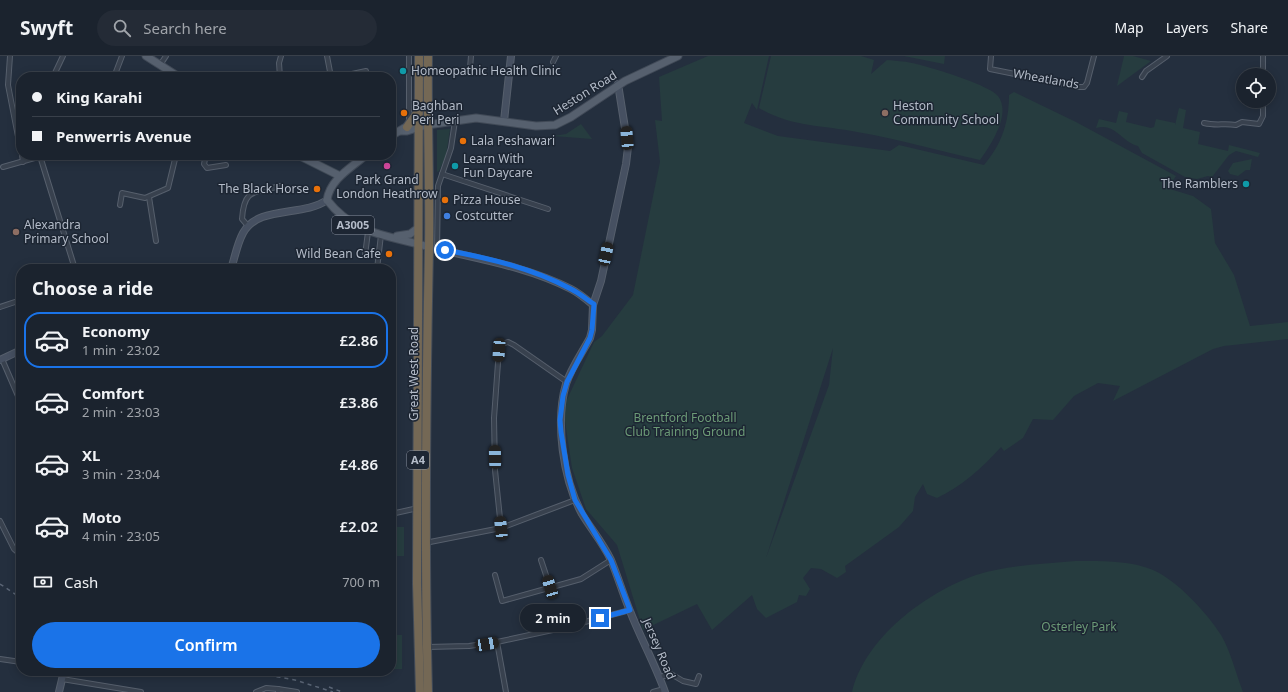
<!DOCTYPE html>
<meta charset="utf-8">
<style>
body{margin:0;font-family:"Noto Sans",sans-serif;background:#242b36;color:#f1f3f6;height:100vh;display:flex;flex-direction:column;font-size:15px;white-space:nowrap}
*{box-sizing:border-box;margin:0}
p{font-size:13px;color:#a0a4aa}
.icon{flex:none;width:22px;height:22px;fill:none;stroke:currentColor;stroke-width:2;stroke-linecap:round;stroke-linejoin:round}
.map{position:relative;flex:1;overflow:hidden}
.details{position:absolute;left:16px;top:208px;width:380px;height:412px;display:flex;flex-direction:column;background:#1b232e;border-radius:16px;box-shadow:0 2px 10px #0003,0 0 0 1px #39404a}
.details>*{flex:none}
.guide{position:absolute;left:16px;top:16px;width:380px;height:88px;border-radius:16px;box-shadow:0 2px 10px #0003,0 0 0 1px #39404a;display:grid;align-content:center;height:88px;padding:0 16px;background:#1b232e}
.buttons{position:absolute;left:1236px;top:12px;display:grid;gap:8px}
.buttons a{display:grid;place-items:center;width:40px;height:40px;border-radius:50%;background:#1b232e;box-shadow:0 2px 10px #0003,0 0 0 1px #39404a;font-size:20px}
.end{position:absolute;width:18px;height:18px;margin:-9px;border:5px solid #1a73e8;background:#fff;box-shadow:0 0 0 2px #fff}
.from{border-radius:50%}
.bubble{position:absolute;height:28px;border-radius:14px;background:#1b232e;box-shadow:0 2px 10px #0003,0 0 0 1px #39404a;font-size:13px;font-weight:600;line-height:28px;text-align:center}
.car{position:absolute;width:12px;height:24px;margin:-12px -6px;border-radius:5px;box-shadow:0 0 3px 1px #0007;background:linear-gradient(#222 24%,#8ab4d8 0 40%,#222 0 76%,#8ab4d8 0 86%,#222 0)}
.guide b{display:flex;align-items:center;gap:14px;height:38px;font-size:15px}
.guide b+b{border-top:1px solid #39404a}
.guide i{width:10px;height:10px;background:#f1f3f6}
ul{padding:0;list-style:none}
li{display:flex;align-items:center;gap:12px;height:56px;margin:0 8px 6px;padding:0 8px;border:2px solid transparent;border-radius:16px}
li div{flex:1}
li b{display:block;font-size:15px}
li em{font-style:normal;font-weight:600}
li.current{border-color:#1a73e8}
li>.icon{width:36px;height:36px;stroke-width:1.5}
h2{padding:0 16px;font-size:18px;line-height:48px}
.pay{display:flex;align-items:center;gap:10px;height:44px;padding:0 16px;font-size:15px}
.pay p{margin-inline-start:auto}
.action{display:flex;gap:8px;margin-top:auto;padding:8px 16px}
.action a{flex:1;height:46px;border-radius:24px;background:#1a73e8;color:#fff;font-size:16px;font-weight:600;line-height:46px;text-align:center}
header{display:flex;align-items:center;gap:24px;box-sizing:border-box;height:56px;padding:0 20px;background:#1b232e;border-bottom:1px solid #39404a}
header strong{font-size:19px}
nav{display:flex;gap:22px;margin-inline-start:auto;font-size:14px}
.search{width:280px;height:36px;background:#242b36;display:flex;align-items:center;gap:10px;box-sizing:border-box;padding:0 14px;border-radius:22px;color:#a0a4aa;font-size:15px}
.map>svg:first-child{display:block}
</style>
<header>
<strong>Swyft</strong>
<div class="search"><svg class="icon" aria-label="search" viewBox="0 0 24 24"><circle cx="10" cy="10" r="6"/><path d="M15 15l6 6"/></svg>Search here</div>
<nav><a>Map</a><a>Layers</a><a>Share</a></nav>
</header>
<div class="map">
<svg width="1288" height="636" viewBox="0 0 1288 636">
<rect width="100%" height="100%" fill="#242f3e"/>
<g fill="#263c3f" fill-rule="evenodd">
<path d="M708,0H769L757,54L752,47L744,67L778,80L890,95L899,89L984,109C1002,88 1009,66 1009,39L1014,36L1076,66L1176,120L1172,126L1170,133L1193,140L1211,153L1215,187L1234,219L1250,270L1288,266V283L1224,290L1213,293L1113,345L1120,330L1098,327L1074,340L1053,364L1033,363L1023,382L1004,395L1001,391C982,412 962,430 937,442L927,438L923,428L915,441L913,455L899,471L845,510L846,516L837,522L821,513L811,512L803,522L810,533L806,540L799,539L797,546L766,562L757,553L752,539L712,574L697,548L643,574L617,489L586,453L572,412L563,352L594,286L602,280L633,239L660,106L655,64L662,65L659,21ZM833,292L829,329L766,502Z"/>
<path d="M771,0H861L874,4L871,18L887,4C895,5 904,5 912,7C927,10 990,29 998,40C1012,58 990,90 980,104C939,95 898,83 857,76C822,69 791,71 759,52Z"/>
<path d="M904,0H945L944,8Z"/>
<path d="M1124,0H1133L1151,5L1117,30Z"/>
<path d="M1179,52L1186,54L1183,72L1200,76L1198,88L1228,95L1229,89L1260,97L1258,101L1236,95L1229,99L1212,121L1208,120L1197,123L1185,121L1142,97L1138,90C1122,86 1115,66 1096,72L1099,63L1116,67L1119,55L1128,57L1126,66L1151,72L1154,71L1156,63L1175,67V69Z"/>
<path d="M581,68L592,83L553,80L566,78Z"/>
<path d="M450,73L446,100L439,115L437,116V74Z"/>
<path d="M1252,103L1250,114H1246L1238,120L1230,118L1228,115L1233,107Z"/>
<rect x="391" y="471" width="13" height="29"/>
<path d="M1075,505C1101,505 1129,504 1153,514C1178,525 1207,557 1221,579C1231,596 1236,618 1243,636H852C865,582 925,537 976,519C1008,509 1042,508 1075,505Z"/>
<rect x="391" y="579" width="11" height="34"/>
</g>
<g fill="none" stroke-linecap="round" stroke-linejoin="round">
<g stroke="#565f6c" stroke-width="6">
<g id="street">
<path d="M10,0L8,29L21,96"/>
<path d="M327,0L331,21"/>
<path d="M991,0L990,13L1080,31H1084L1087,27L1094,0"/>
<path d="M1263,0V19"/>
<path d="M553,6L556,0"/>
<path d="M160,9L166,0"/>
<path d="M470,12L471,0"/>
<path d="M53,21L63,0"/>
<path d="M114,21L122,0"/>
<path d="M280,21L279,7L281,0"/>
<path d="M338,21L366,15"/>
<path d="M1142,21L1146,15L1167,0"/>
<path d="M409,66V0"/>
<path d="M1204,67C1216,70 1224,67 1236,69L1242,66L1259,68L1263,60V45"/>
<path d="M22,99L23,106"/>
<path d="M206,99L204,108L207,112L226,109"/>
<path d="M40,100L75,213"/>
<path d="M3,111L45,99"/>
<path d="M442,118L548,153"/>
<path d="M149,141L156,185"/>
<path d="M120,149L122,137L145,142L168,132L176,99"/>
<path d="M248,170L242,163C244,132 254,137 280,130L282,132"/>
<path d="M437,193L438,130L451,92L455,65"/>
<path d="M365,199L368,176"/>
<path d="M232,212L275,213"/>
<path d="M377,213L381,179"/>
<path d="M0,251L21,244"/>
<path d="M2,303L21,347"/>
<path d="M391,458L418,452"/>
<path d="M0,465L14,493L21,499"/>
<path d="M501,472L495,414L494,362L499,293L502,288L508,286L514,289L567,326"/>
<path d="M425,487L501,472L575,444"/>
<path d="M541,504L550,531"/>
<path d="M495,519L502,545L581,523L611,504"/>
<path d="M497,586L506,636"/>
<path d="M427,591L469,590L497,586L562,572L630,554"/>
<path d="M0,603L21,606"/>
<path d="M660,621L671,618L683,625L696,628L699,620"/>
<path d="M62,623L141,636"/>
<path d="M256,636L266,632L278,633"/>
<path d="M278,636V633L297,636"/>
<path d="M653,636L664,633"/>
</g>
</g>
<g stroke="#565f6c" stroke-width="8">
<g id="secondary">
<path d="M504,65L511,0"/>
<path d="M429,191C477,203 526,210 571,233C579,237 586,243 593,249L592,274L590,282C582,297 571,312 566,328C555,366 563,423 582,458C591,473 603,487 611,504C618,521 623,538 630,555C641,583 655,608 665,636"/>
<path d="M231,213C235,201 237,188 243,177C258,149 303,161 327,144"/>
<path d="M593,249L601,225L626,108L628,91L618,28"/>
<path d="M0,304L21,294"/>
<path d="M59,636L64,615"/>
</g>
</g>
<g stroke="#414a57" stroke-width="9">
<g id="primary">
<path d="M146,0L179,21"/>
<path d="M400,75H407L427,69L476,62L536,70L555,69L571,61L625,25L678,0"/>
<path d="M391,80L404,72"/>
<path d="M298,99L340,120"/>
<path d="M327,144C355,180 389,179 429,191"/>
<path d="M327,144C330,123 351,112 366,99"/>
<path d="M397,180L410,178L418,172"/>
</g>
</g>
<g stroke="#434c59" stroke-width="10">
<g id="highway">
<path d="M419,0L417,528L420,636"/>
<path d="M407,71L419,54"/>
<path d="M428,636C424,488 426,340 429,192C430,128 427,64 428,0"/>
</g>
</g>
<use href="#street" stroke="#38414e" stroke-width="4"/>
<use href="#secondary" stroke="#465061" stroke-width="6"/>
<use href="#primary" stroke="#56606e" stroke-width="7"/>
<use href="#highway" stroke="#746855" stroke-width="8"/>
<g stroke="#5a6575" stroke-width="1.5" stroke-dasharray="4 4" stroke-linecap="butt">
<path d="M0,528L21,542"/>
<path d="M245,615L295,624L333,636"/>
<path d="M329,631L342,636"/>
</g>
</g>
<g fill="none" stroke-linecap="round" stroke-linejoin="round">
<path stroke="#1a73e8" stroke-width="5" d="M445,194C488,202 532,212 571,233C579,237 586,243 594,248L592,274L590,282L567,326L563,340L560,364L561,376L568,419L575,444L611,504L630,554L600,562"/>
</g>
<g fill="#0f9aa8" stroke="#1d2633" stroke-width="1.5">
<circle cx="403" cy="15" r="4"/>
<circle cx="455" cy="110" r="4"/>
<circle cx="1246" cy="128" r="4"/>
</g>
<g fill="#e8710a" stroke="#1d2633" stroke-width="1.5">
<circle cx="404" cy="57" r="4"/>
<circle cx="463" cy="85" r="4"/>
<circle cx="317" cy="133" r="4"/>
<circle cx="445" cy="144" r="4"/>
<circle cx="389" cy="198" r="4"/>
</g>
<g fill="#8d6e63" stroke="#1d2633" stroke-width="1.5">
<circle cx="885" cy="57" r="4"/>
<circle cx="16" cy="176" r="4"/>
</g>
<circle fill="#d1479c" stroke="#1d2633" stroke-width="1.5" cx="387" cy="110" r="4"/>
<circle fill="#3f7fe0" stroke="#1d2633" stroke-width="1.5" cx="447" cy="160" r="4"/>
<g text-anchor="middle" stroke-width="3" stroke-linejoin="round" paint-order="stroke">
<g fill="#1d2633" stroke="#878f9c" stroke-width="1">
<rect x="332" y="160" width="42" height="18" rx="3"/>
<rect x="407" y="395" width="22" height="18" rx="3"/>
</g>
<g font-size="11" font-weight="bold" fill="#b4bcc9">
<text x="353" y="173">A3005</text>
<text x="418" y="408">A4</text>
</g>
<g font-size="12" fill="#b4bcc9" stroke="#1d2633" text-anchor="start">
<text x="411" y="19">Homeopathic Health Clinic</text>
<text x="412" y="54">Baghban<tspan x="412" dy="14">Peri Peri</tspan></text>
<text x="893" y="54">Heston<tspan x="893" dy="14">Community School</tspan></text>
<text x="471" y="89">Lala Peshawari</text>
<text x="463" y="107">Learn With<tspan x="463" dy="14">Fun Daycare</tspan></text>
<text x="387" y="128" text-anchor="middle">Park Grand<tspan x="387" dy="14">London Heathrow</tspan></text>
<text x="1238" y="132" text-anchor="end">The Ramblers</text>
<text x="309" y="137" text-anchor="end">The Black Horse</text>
<text x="453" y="148">Pizza House</text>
<text x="455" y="164">Costcutter</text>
<text x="24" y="173">Alexandra<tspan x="24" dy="14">Primary School</tspan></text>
<text x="381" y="202" text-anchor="end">Wild Bean Cafe</text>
</g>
<g font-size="12" fill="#b4bcc9" stroke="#1d2633">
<text transform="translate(1046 23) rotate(10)" y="4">Wheatlands</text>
<text transform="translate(585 37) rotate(-32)" y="4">Heston Road</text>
<text transform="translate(414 318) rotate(-90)" y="4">Great West Road</text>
<text transform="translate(659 593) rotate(67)" y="4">Jersey Road</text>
</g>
<g font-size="12" fill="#6b9a76" stroke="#1d2633">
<text x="685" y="366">Brentford Football<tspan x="685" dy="14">Club Training Ground</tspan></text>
<text x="1079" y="575">Osterley Park</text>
</g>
</g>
</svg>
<div class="buttons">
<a><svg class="icon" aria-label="locate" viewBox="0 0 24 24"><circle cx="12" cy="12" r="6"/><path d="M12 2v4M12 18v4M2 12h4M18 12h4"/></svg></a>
</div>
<i class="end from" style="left:445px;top:194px"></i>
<i class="end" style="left:600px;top:562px"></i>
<div class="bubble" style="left:520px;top:548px;width:66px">2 min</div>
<i class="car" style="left:627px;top:82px;rotate:355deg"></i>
<i class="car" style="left:606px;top:198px;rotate:12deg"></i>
<i class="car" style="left:499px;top:294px;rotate:184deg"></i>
<i class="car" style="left:495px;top:401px;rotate:359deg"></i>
<i class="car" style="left:501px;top:472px;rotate:354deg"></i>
<i class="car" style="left:550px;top:531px;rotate:343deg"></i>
<i class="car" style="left:487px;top:588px;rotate:80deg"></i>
<div class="guide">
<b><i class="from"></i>King Karahi</b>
<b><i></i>Penwerris Avenue</b>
</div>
<section class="details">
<h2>Choose a ride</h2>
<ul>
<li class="current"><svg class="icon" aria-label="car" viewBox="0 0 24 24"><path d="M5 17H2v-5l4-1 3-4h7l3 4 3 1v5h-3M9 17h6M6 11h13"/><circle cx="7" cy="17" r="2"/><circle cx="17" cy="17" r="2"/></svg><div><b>Economy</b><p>1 min · 23:02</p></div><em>£2.86</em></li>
<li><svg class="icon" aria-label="car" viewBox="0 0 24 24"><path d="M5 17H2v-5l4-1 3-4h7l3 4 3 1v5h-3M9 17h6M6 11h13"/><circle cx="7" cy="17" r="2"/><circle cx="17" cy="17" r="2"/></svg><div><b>Comfort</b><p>2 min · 23:03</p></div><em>£3.86</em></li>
<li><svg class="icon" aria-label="car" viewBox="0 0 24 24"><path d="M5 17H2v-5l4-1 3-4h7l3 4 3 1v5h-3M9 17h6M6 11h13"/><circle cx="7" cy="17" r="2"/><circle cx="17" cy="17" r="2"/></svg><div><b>XL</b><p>3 min · 23:04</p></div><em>£4.86</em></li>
<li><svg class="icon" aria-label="car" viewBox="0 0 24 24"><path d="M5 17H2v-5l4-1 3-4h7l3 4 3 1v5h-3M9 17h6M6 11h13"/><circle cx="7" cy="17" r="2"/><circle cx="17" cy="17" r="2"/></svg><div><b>Moto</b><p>4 min · 23:05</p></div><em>£2.02</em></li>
</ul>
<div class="pay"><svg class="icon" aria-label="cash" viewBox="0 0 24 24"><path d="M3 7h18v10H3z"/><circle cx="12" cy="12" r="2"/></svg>Cash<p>700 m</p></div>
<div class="action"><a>Confirm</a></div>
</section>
</div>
